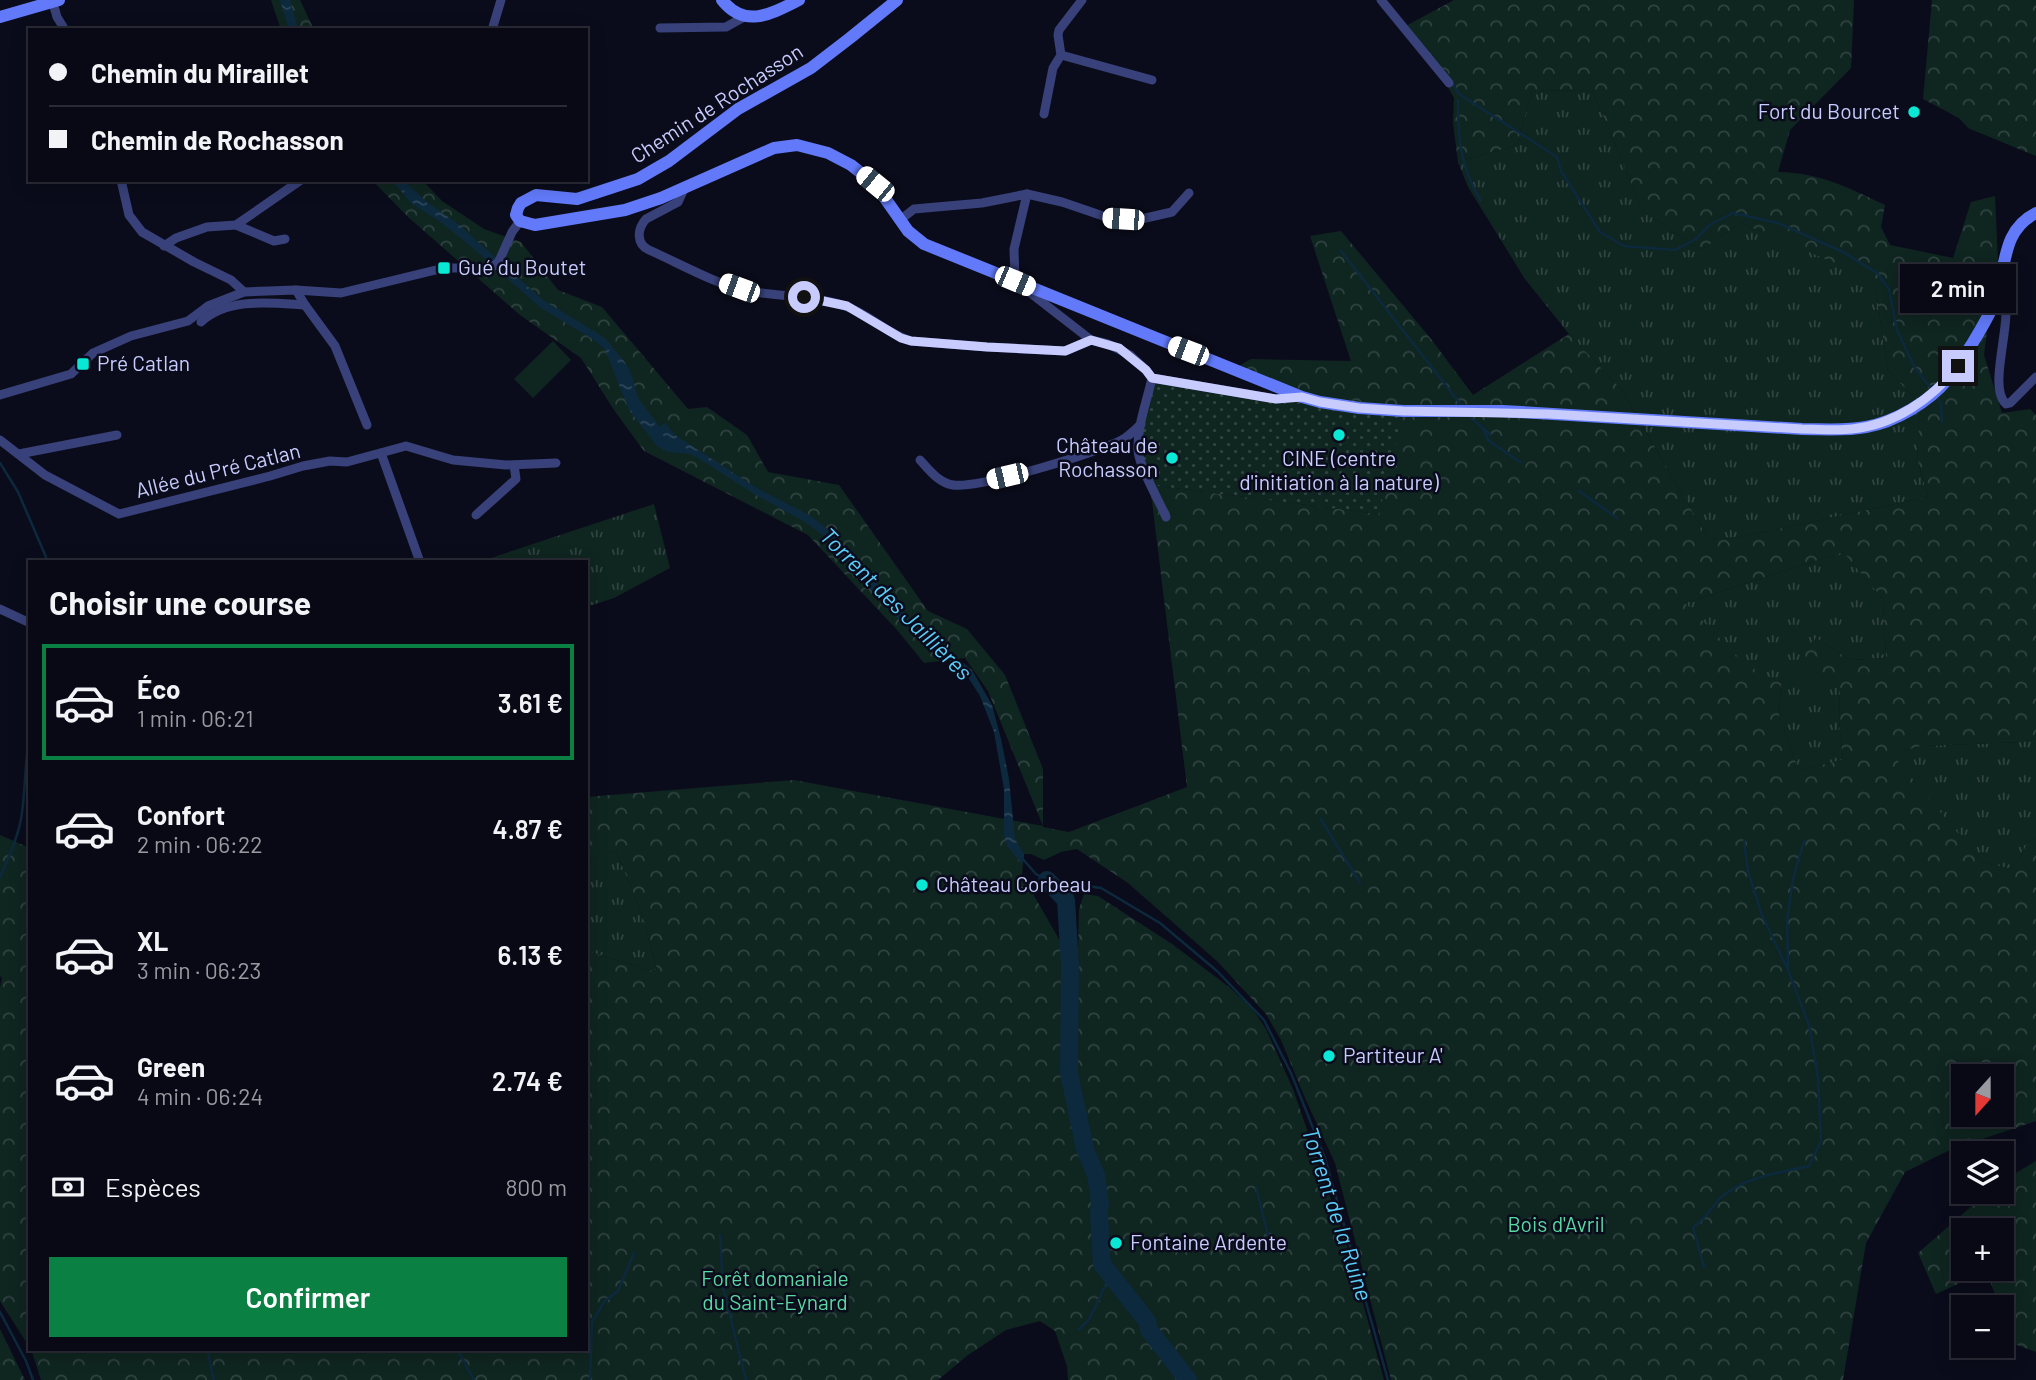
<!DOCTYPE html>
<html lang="fr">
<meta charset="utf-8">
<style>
body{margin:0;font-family:Barlow,sans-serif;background:#161722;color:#f1f3f6;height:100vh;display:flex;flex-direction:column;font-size:26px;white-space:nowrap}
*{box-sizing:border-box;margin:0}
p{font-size:23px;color:#989aa0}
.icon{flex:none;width:38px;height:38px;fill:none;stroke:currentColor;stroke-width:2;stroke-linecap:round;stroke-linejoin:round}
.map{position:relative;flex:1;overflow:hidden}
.drawer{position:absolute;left:28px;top:560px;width:560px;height:791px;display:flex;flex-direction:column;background:#080914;border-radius:0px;box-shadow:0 4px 18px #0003,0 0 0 2px #292a34}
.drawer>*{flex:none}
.hud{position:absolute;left:28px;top:28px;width:560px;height:154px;border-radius:0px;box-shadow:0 4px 18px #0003,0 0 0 2px #292a34;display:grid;align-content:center;height:154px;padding:0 21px;background:#080914}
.needle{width:46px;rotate:201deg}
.buttons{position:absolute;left:1951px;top:1064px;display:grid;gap:14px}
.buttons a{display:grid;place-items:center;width:63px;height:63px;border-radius:0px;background:#080914;box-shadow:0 4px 18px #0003,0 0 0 2px #292a34;font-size:35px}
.end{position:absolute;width:32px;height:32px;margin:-16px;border:9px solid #c7cbfd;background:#111;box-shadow:0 0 0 4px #111}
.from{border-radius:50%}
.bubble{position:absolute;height:49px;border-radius:0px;background:#080914;box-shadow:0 4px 18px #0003,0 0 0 2px #292a34;font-size:23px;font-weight:600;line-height:49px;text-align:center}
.car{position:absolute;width:21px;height:42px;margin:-21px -10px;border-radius:9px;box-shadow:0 0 5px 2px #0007;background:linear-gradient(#fff 24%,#345 0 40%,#fff 0 76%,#345 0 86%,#fff 0)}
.hud b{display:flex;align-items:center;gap:24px;height:66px;font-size:26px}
.hud b+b{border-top:2px solid #292a34}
.hud i{width:18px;height:18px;background:#f1f3f6}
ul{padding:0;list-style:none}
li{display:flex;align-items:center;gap:21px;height:116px;margin:0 14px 10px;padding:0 7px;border:4px solid transparent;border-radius:0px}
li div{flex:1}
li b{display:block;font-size:26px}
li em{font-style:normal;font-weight:600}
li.on{border-color:#0b8043}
li>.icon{width:63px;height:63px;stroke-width:1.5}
h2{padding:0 21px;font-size:32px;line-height:84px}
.pay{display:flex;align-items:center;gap:18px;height:77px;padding:0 21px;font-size:26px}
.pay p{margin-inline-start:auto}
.cta{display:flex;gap:14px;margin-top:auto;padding:14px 21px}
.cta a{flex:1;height:80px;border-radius:0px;background:#0b8043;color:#fff;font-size:28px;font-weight:600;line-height:80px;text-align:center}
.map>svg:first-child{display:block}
</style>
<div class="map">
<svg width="2036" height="1380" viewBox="0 0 2036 1380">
<defs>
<pattern id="grass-tufts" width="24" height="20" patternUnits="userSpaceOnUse" patternTransform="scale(1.75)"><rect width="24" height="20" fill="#0f2520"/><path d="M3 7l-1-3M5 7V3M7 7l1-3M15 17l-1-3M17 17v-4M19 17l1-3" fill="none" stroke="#304341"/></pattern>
<pattern id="forest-crowns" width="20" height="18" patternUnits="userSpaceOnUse" patternTransform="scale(1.75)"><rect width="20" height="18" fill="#0f2520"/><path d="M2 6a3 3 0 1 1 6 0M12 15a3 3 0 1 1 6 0" fill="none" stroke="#304341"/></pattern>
<pattern id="park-dots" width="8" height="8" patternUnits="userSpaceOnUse" patternTransform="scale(1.75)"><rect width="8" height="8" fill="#0f2520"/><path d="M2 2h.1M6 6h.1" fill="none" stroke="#304341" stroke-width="1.8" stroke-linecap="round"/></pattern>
<pattern id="water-ripples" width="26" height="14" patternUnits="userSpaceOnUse" patternTransform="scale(1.75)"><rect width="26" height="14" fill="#0d293e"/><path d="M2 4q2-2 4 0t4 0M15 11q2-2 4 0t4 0" fill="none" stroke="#2f475b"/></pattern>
</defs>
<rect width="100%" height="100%" fill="#0b0c1b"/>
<g fill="url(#grass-tufts)">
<path d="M1592,90L1643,211L1701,250L1741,223L1865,275L1876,291L1888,371L1920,403L1917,458L1928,497L1741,537L1709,540L1621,389L1569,334L1525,279L1468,187L1458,162L1517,145L1532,91Z"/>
<path d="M654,504L670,568L614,598L586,607V562H492L491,558Z"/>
<path d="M1843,552L1883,599L1886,658L1850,660L1816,638L1840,689L1839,722L1843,760L1799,770L1779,718L1781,683L1746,666L1685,603Z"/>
<path d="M2036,738V838L2028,842L2020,858L2011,869L1982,862L1891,754L1921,746L2023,742Z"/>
<path d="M616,850L642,915L657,969L653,971L586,951V860Z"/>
</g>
<g fill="url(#forest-crowns)" fill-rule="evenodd">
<path d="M271,0H300L314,30H281Z"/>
<path d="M1454,0H1854L1851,68L1790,130L1778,172C1821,173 1847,187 1885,205L1881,227L1890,245L1953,258L1971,202L1995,196L1998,263L1992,291L1984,355L2002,413L2030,409L2036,415V738L2023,742L1921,746L1892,754L1982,862L2011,869L2020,858L2028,842L2036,838V1121L1952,1149L1905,1172L1866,1243L1843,1380H1391L1335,1163L1305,1098L1281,1040L1266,1014L1217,961L1128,883L1077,849L1061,852L1044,860L1031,854H1024L1022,875L1063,946L1066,972L1078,950L1079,909L1084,894L1098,896L1172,944L1229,987L1252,1008L1266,1029L1293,1089L1348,1249L1384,1380H1068L1067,1366L1055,1331L1040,1321L1006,1330L968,1355L938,1380H41L31,1349H586V951L653,971L657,969L642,915L616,850L586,860V797L794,780L1043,826L988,691L965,658L924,663L898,631L808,535L644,451L614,410L581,358L520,315L408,217L372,180H422L442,201L484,229L521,242L558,290L602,307L688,409L707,407L747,435L768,472L839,485L928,611L967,629L1005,675L1043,769V827L1069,832L1187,787L1150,485L1379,514L1320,402L1233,369L1251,359L1351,361L1310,236L1341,231L1431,339L1473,395L1569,334L1621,389L1709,540L1741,537L1928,497L1917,458L1920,403L1888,371L1876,291L1865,276L1741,223L1701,250L1643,211L1592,90L1532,91L1517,145L1458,162L1453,122L1454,98L1442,77L1402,28ZM1843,552L1883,599L1886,658L1850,660L1816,638L1805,652L1800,674L1840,689L1839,722L1843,760L1799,770L1779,718L1781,683L1746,665L1685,603ZM1964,1076H2002V1115H1964Z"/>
<path d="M1932,0H2036V156L1968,128L1959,118L1923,99Z"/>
<path d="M0,835L30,848V1348L0,1301V988L2,978L0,976Z"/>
<path d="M2036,1161V1352L2014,1344L2002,1312V1307H2000L1986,1271L1936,1294L1918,1253L1988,1192H2002V1181ZM1964,1230H2002V1269H1964Z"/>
<path d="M0,1329L25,1380H0Z"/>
</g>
<path fill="url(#park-dots)" d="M1152,378L1403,411L1379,514L1150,485L1139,438Z"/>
<path fill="#0f2520" d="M553,341L571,360L533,398L514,379Z"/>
<g fill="url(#water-ripples)">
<path d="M280,0H290L298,30H289Z"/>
<path d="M392,180H403L427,202L458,224L543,300L605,338L624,361L631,373L638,398L660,427L665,423L675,435L755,487L809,515L829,530L914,623L972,670L992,705L1001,739L1009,779L1015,839L1024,854L1022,864L1007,846L1004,835V789L994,732L980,696L966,674L911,631L882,603L827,538L805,522L756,495L698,458L690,454L668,452L657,446L629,410L605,349L591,338L541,308L473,248L439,221L411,203Z"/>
</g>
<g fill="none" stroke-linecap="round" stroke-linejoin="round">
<g stroke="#0d293e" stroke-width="2.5">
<path d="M1451,81L1459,94L1557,157L1561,171L1600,232L1624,246L1675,250L1696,239L1711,224L1733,213L1778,223L1843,252L1877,273L1889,289L1897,330L1915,368L1930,387"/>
<path d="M1458,100C1458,138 1460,167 1481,201"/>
<path d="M1341,251L1462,406"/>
<path d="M1937,397L1941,404L1942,422"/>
<path d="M1470,417L1491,435"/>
<path d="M1483,428L1488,440L1520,462"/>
<path d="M0,463L18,492L46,557L47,562"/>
<path d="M1579,491L1617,518"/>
<path d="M1320,818L1360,883"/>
<path d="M1021,857L1036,874L1047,880L1101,888L1160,923L1217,971L1264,1020L1291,1073L1325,1158L1388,1380"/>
<path d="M0,877C9,858 17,840 21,819C26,791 24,763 30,735"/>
<path d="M1788,967L1787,921L1793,879L1804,841"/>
<path d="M1256,1187L1270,1243"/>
<path d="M720,1235L723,1287L746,1380"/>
<path d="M1704,1267L1693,1227C1707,1219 1712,1204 1724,1195C1748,1176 1780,1173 1809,1166L1821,1141L1818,1078L1809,1025L1788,970L1762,915L1748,871L1744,841"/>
<path d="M0,1312L26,1361L33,1380"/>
<path d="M1078,1330L1089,1320L1110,1275"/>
<path d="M207,1349L214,1380"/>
<path d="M457,1349L474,1380"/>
<path d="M590,1380L592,1322L604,1302L618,1291L634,1253"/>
</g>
<path stroke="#0d293e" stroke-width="18" d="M1047,880L1066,900L1070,966L1069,1073L1085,1149L1096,1175L1100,1203L1099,1214L1102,1264L1147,1321L1149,1330L1188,1380"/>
<g stroke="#384179" stroke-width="9">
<path d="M1381,0L1449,83"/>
<path d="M53,3L57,17L65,30"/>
<path d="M660,28L726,27L744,17"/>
<path d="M492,30L501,0"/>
<path d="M1061,55L1152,80"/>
<path d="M1044,114L1053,68L1061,55L1058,35L1059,30L1082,0"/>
<path d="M121,180L129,215L142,232L194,262L231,280L244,292"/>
<path d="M685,187L678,202L646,219C637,229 636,244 649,250C681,264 714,284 749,291C781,297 814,295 845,306C869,314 887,334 911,341L987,347L1065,351L1091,340L1108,344L1130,355L1146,370L1152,378L1276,399L1297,397"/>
<path d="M1027,194L1014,249L1015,281L1091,340"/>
<path d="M900,220L914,209L982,203L1027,194L1062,202L1109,218L1137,220L1172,212L1189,193"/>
<path d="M236,225L274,241L285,239"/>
<path d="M164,246L176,238L207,227L236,225L301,180"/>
<path d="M296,290L305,305L335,346L367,425"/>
<path d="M1998,291L2004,296C2013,323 1987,387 2006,404L2010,403L2036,377"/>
<path d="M201,322C228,297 271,303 305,305"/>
<path d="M1152,378C1147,401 1137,426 1138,450C1139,467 1159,500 1166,517"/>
<path d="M0,395L71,374L93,353L131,336L188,321L208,306L244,292L296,290L341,293L444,268H486L494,266L499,261L512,232L520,221"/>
<path d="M0,440L45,475L119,514L270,476L303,466L330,461L347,462L406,446L453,460L506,465L556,463"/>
<path d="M381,453L420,562"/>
<path d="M19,454L117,435"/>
<path d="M920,460C929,470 939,483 953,485C978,489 1102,452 1125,438C1131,434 1136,429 1141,424"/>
<path d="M476,515L516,479L514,465"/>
<path d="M0,609L30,623"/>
</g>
<g stroke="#627afa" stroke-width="12">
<path d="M722,0C745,29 771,14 799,0"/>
<path d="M897,0L850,38L811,68L738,109L669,161L638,179L577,199L536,195L521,203L518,208L516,215L520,221L535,225L625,210L661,198L774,148L797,145L828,153L851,165L875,184L908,231L924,244L1302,397L1320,402L1359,408L1403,411H1503L1802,429C1823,429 1845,431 1866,427C1895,422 1929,402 1948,379C1957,368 1964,356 1972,344C1982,327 1993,310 1998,291C2006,261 2004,229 2036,213"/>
<path d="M0,17L59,0"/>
</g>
</g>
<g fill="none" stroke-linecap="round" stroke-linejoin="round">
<path stroke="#c7cbfd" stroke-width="9" d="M804,297L847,306L901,338L911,341L987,347L1065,351L1091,340L1119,348L1146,370L1152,378L1276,399L1302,397L1320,402L1359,408L1403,411L1549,414L1802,429C1818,429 1835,431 1852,429C1894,425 1932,399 1958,366"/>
</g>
<g fill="#08e8d5" stroke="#0b0c1b" stroke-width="2.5">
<circle cx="1914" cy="112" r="7"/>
<rect x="437" y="261" width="14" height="14" rx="3.5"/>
<rect x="76" y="357" width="14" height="14" rx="3.5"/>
<circle cx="1339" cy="435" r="7"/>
<circle cx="1172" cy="458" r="7"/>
<circle cx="922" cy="885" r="7"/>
<circle cx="1329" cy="1056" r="7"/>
<circle cx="1116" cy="1243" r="7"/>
</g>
<g text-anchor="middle" stroke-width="5" stroke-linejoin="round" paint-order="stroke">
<g font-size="21" fill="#c7cbfd" stroke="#0b0c1b">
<text transform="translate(717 104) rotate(-33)" y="7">Chemin de Rochasson</text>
<text transform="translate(218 471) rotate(-14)" y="7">Allée du Pré Catlan</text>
</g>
<g font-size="21" fill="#c7cbfd" stroke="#0b0c1b" text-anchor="start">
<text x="1900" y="119" text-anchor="end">Fort du Bourcet</text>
<text x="458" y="275">Gué du Boutet</text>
<text x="97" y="371">Pré Catlan</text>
<text x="1158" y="453" text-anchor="end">Château de<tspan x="1158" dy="24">Rochasson</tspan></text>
<text x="1339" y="466" text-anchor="middle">CINE (centre<tspan x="1339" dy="24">d'initiation à la nature)</tspan></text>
<text x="936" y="892">Château Corbeau</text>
<text x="1343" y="1063">Partiteur A'</text>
<text x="1130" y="1250">Fontaine Ardente</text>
</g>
<g font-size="21" fill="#57d9a1" stroke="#0b0c1b">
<text x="1556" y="1232">Bois d'Avril</text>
<text x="775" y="1286">Forêt domaniale<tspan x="775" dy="24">du Saint-Eynard</tspan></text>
</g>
<g font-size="23" font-style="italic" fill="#59cdf9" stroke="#0b0c1b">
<text transform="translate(896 604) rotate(45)" y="8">Torrent des Jaillières</text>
<text transform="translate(1337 1214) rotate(72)" y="8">Torrent de la Ruine</text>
</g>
</g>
</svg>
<div class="buttons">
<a><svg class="needle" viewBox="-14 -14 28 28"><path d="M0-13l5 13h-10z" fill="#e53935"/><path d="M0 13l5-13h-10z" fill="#989aa0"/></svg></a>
<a><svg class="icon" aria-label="layers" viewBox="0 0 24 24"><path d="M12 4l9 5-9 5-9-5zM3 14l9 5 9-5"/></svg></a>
<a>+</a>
<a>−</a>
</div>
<i class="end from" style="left:804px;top:297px"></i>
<i class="end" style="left:1958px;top:366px"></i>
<div class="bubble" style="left:1900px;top:264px;width:116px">2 min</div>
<i class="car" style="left:875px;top:184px;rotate:309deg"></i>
<i class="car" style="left:1123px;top:219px;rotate:274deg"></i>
<i class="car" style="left:1015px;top:281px;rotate:113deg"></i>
<i class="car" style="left:739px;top:288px;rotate:290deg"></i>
<i class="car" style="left:1188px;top:351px;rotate:291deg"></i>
<i class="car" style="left:1007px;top:476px;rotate:257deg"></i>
<div class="hud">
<b><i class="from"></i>Chemin du Miraillet</b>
<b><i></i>Chemin de Rochasson</b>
</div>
<section class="drawer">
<h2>Choisir une course</h2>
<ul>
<li class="on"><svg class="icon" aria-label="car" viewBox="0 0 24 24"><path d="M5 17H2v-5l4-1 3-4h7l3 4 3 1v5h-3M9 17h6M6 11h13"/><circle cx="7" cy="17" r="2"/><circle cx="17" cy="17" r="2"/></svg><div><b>Éco</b><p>1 min · 06:21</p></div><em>3.61 €</em></li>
<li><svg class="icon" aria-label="car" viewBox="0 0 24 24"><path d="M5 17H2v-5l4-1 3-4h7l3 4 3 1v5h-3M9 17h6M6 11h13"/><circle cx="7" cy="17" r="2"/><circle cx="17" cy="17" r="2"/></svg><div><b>Confort</b><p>2 min · 06:22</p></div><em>4.87 €</em></li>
<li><svg class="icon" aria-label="car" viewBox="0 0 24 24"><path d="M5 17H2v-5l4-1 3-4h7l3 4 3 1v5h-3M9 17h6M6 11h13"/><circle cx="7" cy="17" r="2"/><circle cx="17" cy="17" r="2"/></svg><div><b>XL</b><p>3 min · 06:23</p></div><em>6.13 €</em></li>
<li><svg class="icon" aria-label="car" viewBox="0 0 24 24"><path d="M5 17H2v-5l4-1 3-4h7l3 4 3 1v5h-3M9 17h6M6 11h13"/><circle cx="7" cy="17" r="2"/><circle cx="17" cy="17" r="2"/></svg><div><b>Green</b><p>4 min · 06:24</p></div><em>2.74 €</em></li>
</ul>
<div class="pay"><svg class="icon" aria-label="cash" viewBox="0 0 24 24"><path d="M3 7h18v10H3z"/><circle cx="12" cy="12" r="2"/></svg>Espèces<p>800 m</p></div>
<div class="cta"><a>Confirmer</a></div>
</section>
</div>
